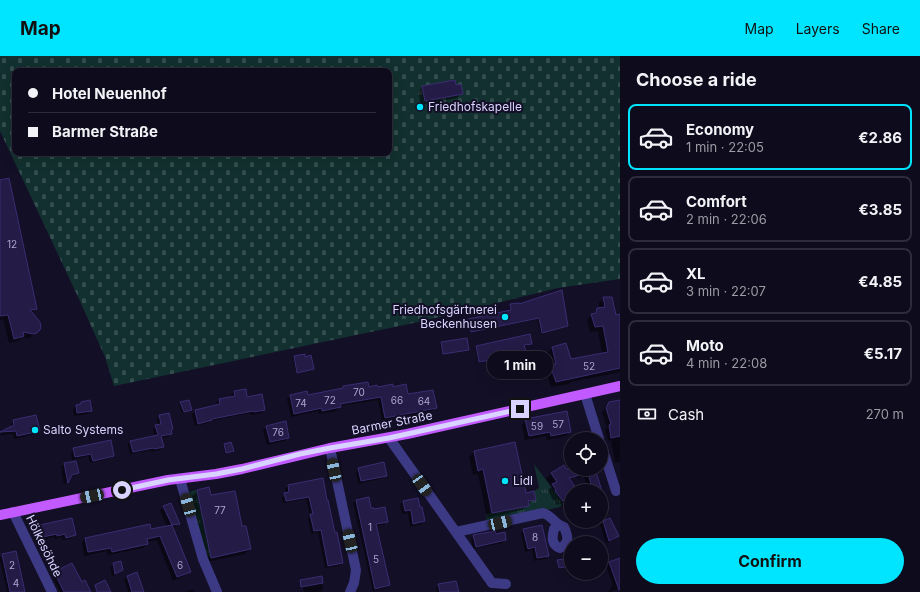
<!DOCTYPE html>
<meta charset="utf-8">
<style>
body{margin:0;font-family:Inter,sans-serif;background:#171425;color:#f1f3f6;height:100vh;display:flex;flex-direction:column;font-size:15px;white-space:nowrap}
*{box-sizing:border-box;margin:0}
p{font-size:13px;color:#9b9ba3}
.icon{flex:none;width:22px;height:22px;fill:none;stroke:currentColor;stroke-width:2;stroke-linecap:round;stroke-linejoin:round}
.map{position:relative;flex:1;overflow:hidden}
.side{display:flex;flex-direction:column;background:#0e0b1c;width:300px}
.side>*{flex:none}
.guide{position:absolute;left:12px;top:12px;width:380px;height:88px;border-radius:8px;box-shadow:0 4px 16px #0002,0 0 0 1px #2e2b3b;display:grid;align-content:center;height:88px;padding:0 16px;background:#0e0b1c}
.buttons{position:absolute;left:564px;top:376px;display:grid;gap:8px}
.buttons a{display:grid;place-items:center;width:44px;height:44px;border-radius:50%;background:#0e0b1c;box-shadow:0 4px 16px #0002,0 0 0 1px #2e2b3b;font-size:20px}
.end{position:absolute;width:18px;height:18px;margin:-9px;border:5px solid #d9d4ff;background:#111;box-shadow:0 0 0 2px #111}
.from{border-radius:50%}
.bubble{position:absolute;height:28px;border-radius:14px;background:#0e0b1c;box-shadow:0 4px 16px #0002,0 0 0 1px #2e2b3b;font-size:13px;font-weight:700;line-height:28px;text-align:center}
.car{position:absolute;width:12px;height:24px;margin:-12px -6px;border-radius:5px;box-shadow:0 0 3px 1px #0007;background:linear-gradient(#222 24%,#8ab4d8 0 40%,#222 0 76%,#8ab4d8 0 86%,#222 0)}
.guide b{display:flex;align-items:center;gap:14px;height:38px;font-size:15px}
.guide b+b{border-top:1px solid #2e2b3b}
.guide i{width:10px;height:10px;background:#f1f3f6}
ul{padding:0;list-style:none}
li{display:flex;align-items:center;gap:12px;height:66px;margin:0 8px 6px;padding:0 8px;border:2px solid #2e2b3b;border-radius:8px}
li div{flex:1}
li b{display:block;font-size:15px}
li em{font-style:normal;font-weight:700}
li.selected{border-color:#00e5ff}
li>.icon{width:36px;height:36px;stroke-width:1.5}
h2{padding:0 16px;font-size:18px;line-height:48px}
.pay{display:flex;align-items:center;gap:10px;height:44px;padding:0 16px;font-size:15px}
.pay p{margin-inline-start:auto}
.button{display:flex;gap:8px;margin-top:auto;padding:8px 16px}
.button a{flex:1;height:46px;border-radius:24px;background:#00e5ff;color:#111;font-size:16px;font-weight:700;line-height:46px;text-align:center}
header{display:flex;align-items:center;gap:24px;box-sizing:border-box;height:56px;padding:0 20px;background:#00e5ff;color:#111}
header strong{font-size:19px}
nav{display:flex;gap:22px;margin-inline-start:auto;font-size:14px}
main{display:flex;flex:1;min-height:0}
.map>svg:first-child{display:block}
</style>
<header>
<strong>Map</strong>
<nav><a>Map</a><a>Layers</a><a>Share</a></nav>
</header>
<main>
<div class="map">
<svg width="620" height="536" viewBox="0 0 620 536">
<defs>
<pattern id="grass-tufts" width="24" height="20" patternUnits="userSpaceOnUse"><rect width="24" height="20" fill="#12302f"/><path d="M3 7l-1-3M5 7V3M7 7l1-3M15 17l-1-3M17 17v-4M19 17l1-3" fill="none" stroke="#344d4e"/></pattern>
<pattern id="cemetery-stones" width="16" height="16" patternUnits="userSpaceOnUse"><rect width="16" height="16" fill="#12302f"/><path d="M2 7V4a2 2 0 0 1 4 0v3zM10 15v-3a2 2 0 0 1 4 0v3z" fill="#344d4e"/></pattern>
</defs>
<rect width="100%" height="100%" fill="#130f26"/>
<g fill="url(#grass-tufts)">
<path d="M534,408L564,448L560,451L487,467L486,458L528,450V445L536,444L534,435L539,432Z"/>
<path d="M197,434L211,502L207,500L188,436Z"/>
</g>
<path fill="url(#cemetery-stones)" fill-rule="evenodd" d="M0,0H620V223L558,232L423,265L114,330L105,301L79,243L0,75ZM15,15H389V97H15Z"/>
<g fill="#0007">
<path d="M455,30L462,37L457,42L421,49L418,35L423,31Z"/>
<path d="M0,125L36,252L31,257L39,273L31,281L28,282L22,281L18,285L9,287L3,263L0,264Z"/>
<path d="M604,242L616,260L620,259V316L570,326L569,328L551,331L546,315L551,310L547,297L553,292L570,304L602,298L598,275L590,276L587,264L599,252V247Z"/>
<path d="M511,249L567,269L565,271L541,278L537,263L470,277L467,265L469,264L510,255L509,251Z"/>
<path d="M441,287L468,293L467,295L442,298L440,288Z"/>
<path d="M531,287L530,289L523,290L533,320L532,321L523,322L519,299L478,307L475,292L476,291Z"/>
<path d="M294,301L304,302L312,313L311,314L296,317L293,302Z"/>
<path d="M343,331L377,332L407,340L435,351L432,355L382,365L378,344L339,350L336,355L319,358L318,355L291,361L287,343L290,340H307L341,333Z"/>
<path d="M245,334L246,342L264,354L261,357L251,359L250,357L210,365L208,367L195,370L192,358L195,355L217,350L216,347L219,344L231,342V339L234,336Z"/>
<path d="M189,345L191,354L189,355L182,357L179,348L180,347Z"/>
<path d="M620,345V406L615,407L611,384L608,385L605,374L607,372L602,357L605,351L609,347Z"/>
<path d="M82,347L91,355L88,358L74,360L73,353Z"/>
<path d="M160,360L170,375L171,378L168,381L161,382L162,391L160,394L151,396V394L130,398L128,388L131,386L155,381L153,373L156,370L158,369L157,363Z"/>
<path d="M526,364L570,375L566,380L547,384L546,380L525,384L522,369Z"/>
<path d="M14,365L39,375L35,378L14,383L13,378L0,379L1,377L11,372V368Z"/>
<path d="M267,371L288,381L285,385L267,389L263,374Z"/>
<path d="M224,389L233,395L231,396L225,398L223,390Z"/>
<path d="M571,392V402L569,394Z"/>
<path d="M74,393L113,399L110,402L90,407L88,400L72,404L71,396Z"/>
<path d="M474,396L525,439L535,443L522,454L487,462L478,418L473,419L469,401Z"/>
<path d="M75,406L78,417L74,420L70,421L64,429L61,411L64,408Z"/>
<path d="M563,410L570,422L568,424L576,435H571V445L562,451L560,447L557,449L551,441V440L548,434L552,431L546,423L551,418Z"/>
<path d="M359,413L386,419L383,422L358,428L356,416Z"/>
<path d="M574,413H595L594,414L602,439L601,440V435H588L584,420L577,422Z"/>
<path d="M322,423L334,478L342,507L339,510L325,512L318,476L311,478L308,462L310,460L306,443L283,447L282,441L286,438L285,433L288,430Z"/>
<path d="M197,435L210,440L242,472L250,493L245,498L206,506L192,440Z"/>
<path d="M368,442L371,453L387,465L384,468L376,470L389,529L386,532L373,535L353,447L356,445Z"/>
<path d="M417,443L424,465L421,468L410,471L408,457L402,458L400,449L403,446Z"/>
<path d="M164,451L178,467L175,471L172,472L190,516L186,519L173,525L157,484L146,486L147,488L143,492L108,499L107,495L84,500L82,486L85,483L150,474L167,471L160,454Z"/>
<path d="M603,466L618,480L615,483L606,487L600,469Z"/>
<path d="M35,471L75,479L72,482L63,484L62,481L55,483L54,481L35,485L33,474Z"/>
<path d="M524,474L548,499L545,503L534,505L532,494L525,496L521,477Z"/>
<path d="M474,480L505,484L502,487L473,493L471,483Z"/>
<path d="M3,499L24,536H7L0,504V502Z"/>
<path d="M620,503V532L610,536H608L613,529L606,510L609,506Z"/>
<path d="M558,505L571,510L569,511L558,513L557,506Z"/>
<path d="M120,506L122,514L119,517L112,520L110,511L113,508Z"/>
<path d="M72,508L81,527L90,536H60L52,520L54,517Z"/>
<path d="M127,521L143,536H128L124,524Z"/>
<path d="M321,521L323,532L321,535L317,536H304L302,527Z"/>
<path d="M439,529L457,536H437L436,532Z"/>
<path d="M193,533L194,536H184Z"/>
</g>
<g fill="#241b47" stroke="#3b2d73">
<path d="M455,24L456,29L461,28L463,38L425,45L422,30Z"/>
<path d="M9,122L37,253L30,254L40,266L41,270L40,274L37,277L33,278L23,276L24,280L14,283L8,259L0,260V124Z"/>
<path d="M562,234L568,270L542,277L539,262L471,276L468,263L511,254L510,248L519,247V248Z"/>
<path d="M603,241H612L616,259L620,258V312L556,326L550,309L556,308L552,291L566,287L571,303L608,296L603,270L595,271L591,258L596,257L597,252L605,251Z"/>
<path d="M530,278L532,288L524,289L534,320L524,321L520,299L479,306L476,290Z"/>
<path d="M467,282L469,294L443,298L441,286Z"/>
<path d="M305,298V301L311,299L314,313L297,317L294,300Z"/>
<path d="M368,326L369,331L377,329L378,331L393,328V331L406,328L408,338L433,334L437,352L385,362L381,341L340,348L341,351L322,355V352L294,358L290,339L307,335L308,339L343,332V330Z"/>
<path d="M246,333L247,341L262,338L265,354L254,356L253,355L212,363V364L198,368L195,354L220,348L219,343L235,340L234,335Z"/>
<path d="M90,344L92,355L77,357L76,349L81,348V346Z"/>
<path d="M189,344L192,354L184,356L180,346Z"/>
<path d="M620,344V380L611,382L609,369L611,368L606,352L609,346Z"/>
<path d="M567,355L571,376L551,380L550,376L529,380L525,363Z"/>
<path d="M169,357L173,373L171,374L172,378L161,380L164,391L154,393L153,392L133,396L130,385L158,379L155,369L161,368L159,359Z"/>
<path d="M36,359L40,375L17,380L16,375L0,376L14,369L13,364Z"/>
<path d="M286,365L289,382L270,386L266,370Z"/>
<path d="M111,384L114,400L93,405L91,398L75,401L73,392Z"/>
<path d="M231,386L234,395L226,397L224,388Z"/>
<path d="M515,386L526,437L534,435L536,444L528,445L529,450L492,457L483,413L478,415L474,395Z"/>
<path d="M76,405L79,417L72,419L68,427L64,407Z"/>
<path d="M384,406L387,420L361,425L358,412Z"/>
<path d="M564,409L566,413H595L602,435H593L588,417L569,422L578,435H571V452L565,443L563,445L555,435L556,434L552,428L557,426L551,417Z"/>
<path d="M323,422L327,444H328L335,477L337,476L343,507L328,510L321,474L314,475L310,458H313L309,441L286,445L284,437L289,436L288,429Z"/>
<path d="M209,431L211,439L235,435L242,470H246L251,493L211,502L197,434Z"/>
<path d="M369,441L371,452H374V453L385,451L388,466L376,468L390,529L375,533L356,444Z"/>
<path d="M418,442L420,451H422L425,465L413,468L411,454L405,455L403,445Z"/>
<path d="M171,447L180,468L172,469L191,516L177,521L160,480L147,483L148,488L112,496L111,492L88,496L85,482L150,468L151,473L172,469L163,450Z"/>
<path d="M72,462L76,479L66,482L65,478L57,480V478L38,482L35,470Z"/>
<path d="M610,462L619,480L609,485L603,465Z"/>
<path d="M542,469L549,500L537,502L535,491L528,493L523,473Z"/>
<path d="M495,475L496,478L505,476L506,484L476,491L473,479Z"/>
<path d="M16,495L19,508L25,536H10L2,498Z"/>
<path d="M570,502L571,510L559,512L557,504Z"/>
<path d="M620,502V534H619L609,506Z"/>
<path d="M121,505L123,514L115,518L113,507Z"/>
<path d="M72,507L82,526L85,524L91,536H64L54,516Z"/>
<path d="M137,516L144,536H132L127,520Z"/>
<path d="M322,520L323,527L301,531L300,524Z"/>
<path d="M105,524L111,536H97L95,529Z"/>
<path d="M456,525L459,536H440L438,528Z"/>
</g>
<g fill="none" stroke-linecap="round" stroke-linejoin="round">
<g stroke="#3d3a85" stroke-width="10">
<path d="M585,338L599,383"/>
<path d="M389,382L492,527L506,528"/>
<path d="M601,388L616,435"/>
<path d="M330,392L356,514L354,527L350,536"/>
<path d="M180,423L203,503L217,536"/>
<path d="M13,456L52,536"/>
<path d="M456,476L543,457C553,460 554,468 564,471C568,480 570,487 560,492C551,489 552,481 554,473L558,469"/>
</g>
<path stroke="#c25bff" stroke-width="10" d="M0,459L168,424L216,418L242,413L330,392L407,378L620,330"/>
</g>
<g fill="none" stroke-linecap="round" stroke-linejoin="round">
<path stroke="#d9d4ff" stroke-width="5" d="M122,434L168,424L216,418L242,413L300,398L330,392L389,382L520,353"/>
</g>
<g fill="#00e5ff" stroke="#130f26" stroke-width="1.5">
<circle cx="420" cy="51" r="4"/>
<circle cx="505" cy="261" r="4"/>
<circle cx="35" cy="374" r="4"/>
<circle cx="505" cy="425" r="4"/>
</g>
<g text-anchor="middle" stroke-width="4" stroke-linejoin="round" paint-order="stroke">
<g font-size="10" fill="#aca6d1">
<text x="12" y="192">12</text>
<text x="589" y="314">52</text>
<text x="359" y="340">70</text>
<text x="330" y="348">72</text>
<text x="397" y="348">66</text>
<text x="424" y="349">64</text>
<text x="301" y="351">74</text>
<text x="558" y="372">57</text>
<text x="537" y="374">59</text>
<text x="278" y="380">76</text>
<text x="220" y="458">77</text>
<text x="370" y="475">1</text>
<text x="535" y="485">8</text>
<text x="376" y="507">5</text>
<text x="12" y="513">2</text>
<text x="180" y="513">6</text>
<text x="16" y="531">4</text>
</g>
<g font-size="12" fill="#d9d4ff" stroke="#130f26" text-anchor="start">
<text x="428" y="55">Friedhofskapelle</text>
<text x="497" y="258" text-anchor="end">Friedhofsgärtnerei<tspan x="497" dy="14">Beckenhusen</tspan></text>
<text x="43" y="378">Salto Systems</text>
<text x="513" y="429">Lidl</text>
</g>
<g font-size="12" fill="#d9d4ff" stroke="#130f26">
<text transform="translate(392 367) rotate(-11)" y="4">Barmer Straße</text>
<text transform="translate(44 490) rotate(64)" y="4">Hölkesöhde</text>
</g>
</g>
</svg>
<div class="buttons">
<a><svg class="icon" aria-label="locate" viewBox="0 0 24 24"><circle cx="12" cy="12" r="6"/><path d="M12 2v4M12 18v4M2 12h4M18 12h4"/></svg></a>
<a>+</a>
<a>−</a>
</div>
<i class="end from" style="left:122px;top:434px"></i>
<i class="end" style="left:520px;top:353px"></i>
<div class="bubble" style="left:487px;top:295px;width:66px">1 min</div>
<i class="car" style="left:334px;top:414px;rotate:348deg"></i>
<i class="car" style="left:422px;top:429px;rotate:145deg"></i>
<i class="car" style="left:92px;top:440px;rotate:258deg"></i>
<i class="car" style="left:188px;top:449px;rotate:344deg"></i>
<i class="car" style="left:500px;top:467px;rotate:77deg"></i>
<i class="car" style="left:350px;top:485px;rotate:347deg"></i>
<div class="guide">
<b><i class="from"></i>Hotel Neuenhof</b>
<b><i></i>Barmer Straße</b>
</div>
</div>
<section class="side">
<h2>Choose a ride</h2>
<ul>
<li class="selected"><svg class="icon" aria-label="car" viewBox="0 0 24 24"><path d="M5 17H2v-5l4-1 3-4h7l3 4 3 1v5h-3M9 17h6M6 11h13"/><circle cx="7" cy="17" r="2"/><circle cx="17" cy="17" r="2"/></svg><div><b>Economy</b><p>1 min · 22:05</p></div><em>€2.86</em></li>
<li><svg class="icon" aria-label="car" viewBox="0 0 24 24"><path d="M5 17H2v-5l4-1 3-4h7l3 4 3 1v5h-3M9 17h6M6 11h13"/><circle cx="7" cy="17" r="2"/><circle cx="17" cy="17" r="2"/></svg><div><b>Comfort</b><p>2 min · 22:06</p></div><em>€3.85</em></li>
<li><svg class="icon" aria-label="car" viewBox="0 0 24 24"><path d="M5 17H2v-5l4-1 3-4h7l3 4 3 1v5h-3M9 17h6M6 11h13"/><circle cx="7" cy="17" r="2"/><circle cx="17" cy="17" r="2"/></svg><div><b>XL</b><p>3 min · 22:07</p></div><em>€4.85</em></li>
<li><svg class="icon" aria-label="car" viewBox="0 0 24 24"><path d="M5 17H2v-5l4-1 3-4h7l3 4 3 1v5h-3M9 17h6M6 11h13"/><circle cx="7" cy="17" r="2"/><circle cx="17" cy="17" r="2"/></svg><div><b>Moto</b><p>4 min · 22:08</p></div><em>€5.17</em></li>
</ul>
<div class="pay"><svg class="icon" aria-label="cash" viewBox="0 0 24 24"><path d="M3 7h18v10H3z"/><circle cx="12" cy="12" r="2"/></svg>Cash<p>270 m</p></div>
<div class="button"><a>Confirm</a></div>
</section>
</main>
